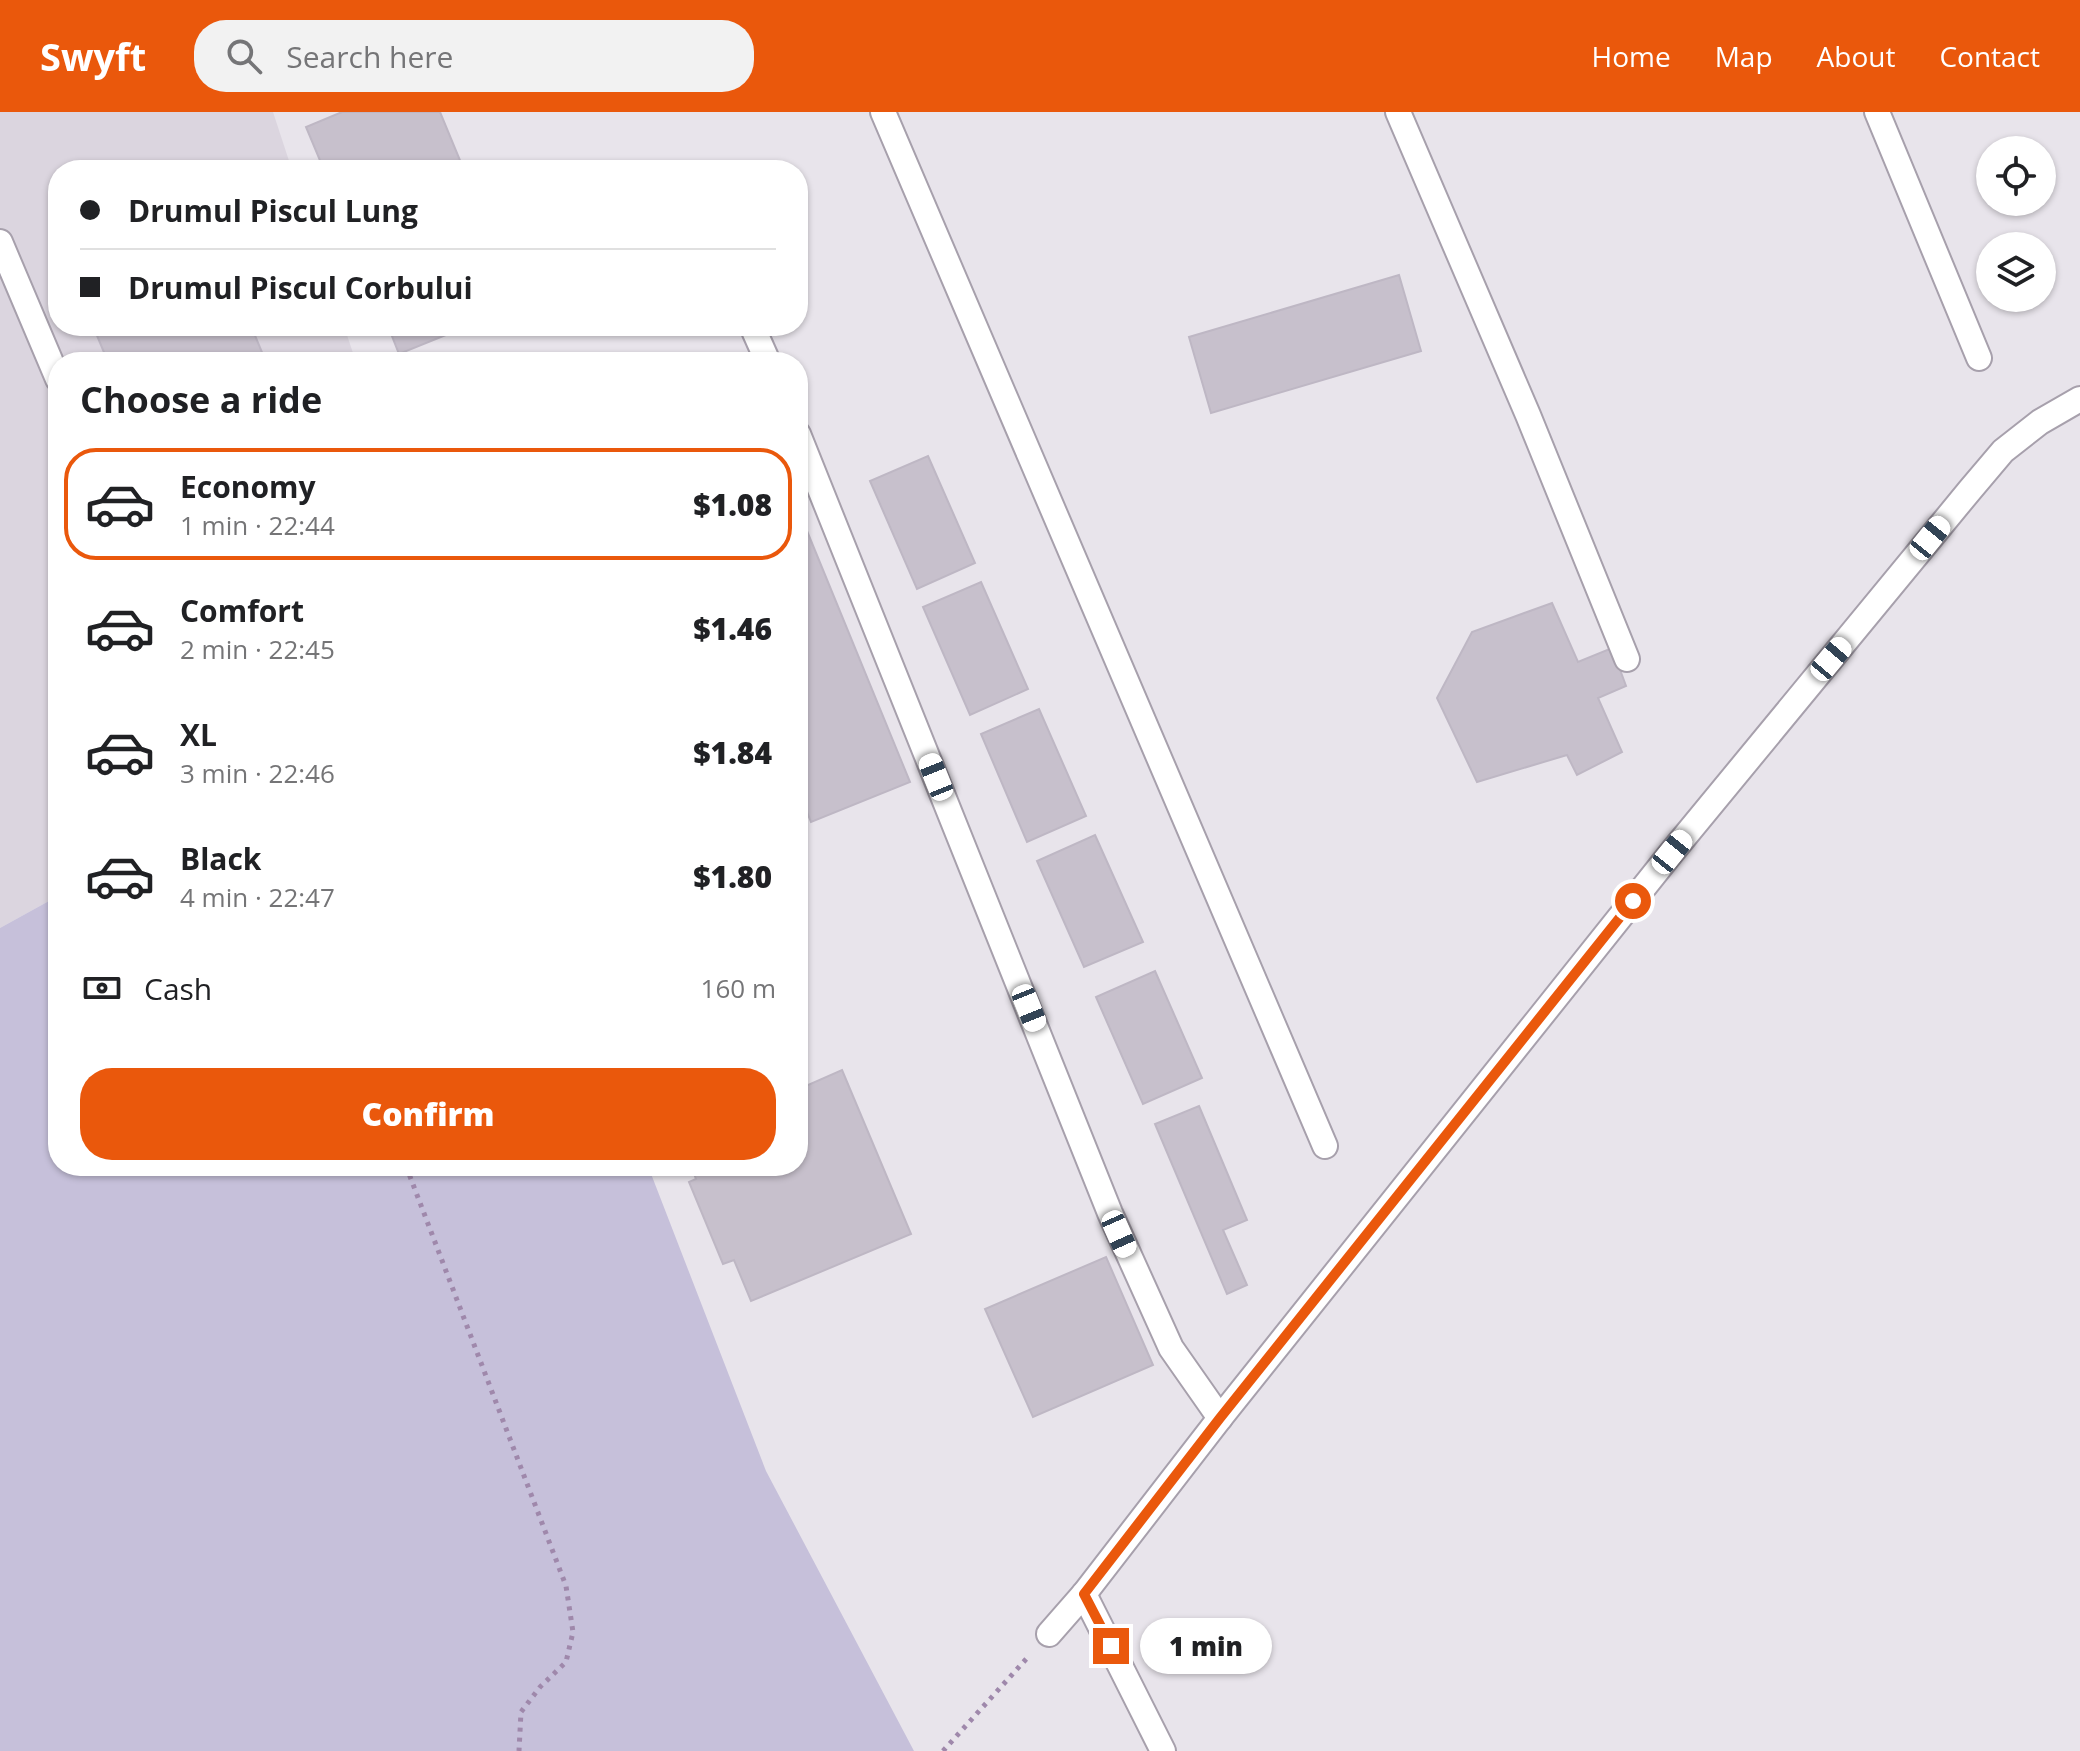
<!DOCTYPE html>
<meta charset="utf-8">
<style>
body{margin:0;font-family:"Open Sans",sans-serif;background:#f2f2f2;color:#202124;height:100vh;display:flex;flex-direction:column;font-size:30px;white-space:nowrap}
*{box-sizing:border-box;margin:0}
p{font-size:26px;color:#757577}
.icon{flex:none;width:44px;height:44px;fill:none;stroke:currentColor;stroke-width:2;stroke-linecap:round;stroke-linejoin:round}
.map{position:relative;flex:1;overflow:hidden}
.details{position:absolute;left:48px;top:240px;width:760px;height:824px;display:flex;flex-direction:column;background:#fff;border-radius:32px;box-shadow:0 2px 6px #0004}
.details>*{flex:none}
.top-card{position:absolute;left:48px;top:48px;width:760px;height:176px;border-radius:32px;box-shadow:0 2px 6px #0004;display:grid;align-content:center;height:176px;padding:0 32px;background:#fff}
.buttons{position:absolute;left:1976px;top:24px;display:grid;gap:16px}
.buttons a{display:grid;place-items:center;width:80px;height:80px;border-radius:50%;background:#fff;box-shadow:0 2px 6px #0004;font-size:40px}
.end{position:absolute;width:36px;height:36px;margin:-18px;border:10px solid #ea580c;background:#fff;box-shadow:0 0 0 4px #fff}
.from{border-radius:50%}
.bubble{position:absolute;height:56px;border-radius:28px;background:#fff;box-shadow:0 2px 6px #0004;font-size:26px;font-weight:800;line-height:56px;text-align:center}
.car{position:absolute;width:24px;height:48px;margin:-24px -12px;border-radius:10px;box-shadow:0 0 6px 2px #0007;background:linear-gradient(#fff 24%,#345 0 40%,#fff 0 76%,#345 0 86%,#fff 0)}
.top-card b{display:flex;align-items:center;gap:28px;height:76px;font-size:30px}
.top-card b+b{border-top:2px solid #e0e0e0}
.top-card i{width:20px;height:20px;background:#202124}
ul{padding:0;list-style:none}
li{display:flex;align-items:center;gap:24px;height:112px;margin:0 16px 12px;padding:0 16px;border:4px solid transparent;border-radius:32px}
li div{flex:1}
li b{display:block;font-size:30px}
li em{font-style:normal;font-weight:800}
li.selected{border-color:#ea580c}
li>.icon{width:72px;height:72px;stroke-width:1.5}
h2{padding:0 32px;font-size:36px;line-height:96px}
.pay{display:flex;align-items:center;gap:20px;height:88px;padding:0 32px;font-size:30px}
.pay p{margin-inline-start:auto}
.action{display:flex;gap:16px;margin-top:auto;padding:16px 32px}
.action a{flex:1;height:92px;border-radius:32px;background:#ea580c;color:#fff;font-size:32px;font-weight:800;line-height:92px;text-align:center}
header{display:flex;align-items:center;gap:48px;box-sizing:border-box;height:112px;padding:0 40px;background:#ea580c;color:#fff}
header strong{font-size:38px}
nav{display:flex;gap:44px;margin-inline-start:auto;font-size:28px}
.search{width:560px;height:72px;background:#f2f2f2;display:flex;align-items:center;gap:20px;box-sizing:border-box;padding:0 28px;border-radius:32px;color:#757577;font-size:30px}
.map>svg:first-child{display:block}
</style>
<header>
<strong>Swyft</strong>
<div class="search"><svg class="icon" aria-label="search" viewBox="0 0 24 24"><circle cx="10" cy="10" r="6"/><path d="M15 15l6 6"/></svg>Search here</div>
<nav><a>Home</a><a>Map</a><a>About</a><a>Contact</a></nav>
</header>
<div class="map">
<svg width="2080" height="1639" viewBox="0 0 2080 1639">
<rect width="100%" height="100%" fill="#e8e4eb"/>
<path fill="#dbd5df" d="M0,0H273L292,58H58V214H344L356,250H58V784L0,816Z"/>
<path fill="#c6c0da" d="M58,784V1054H648L766,1359L914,1639H0V816Z"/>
<g fill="#c7c0cc" stroke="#beb7c4" stroke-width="2">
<path d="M342,0H440L464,58H324L306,15Z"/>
<path d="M1399,163L1421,239L1211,301L1189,225Z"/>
<path d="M93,214H251L266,250H108Z"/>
<path d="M388,214H468L399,242Z"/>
<path d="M928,344L975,451L917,477L870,369Z"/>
<path d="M798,397L910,670L811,710L798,678Z"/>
<path d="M981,470L1028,577L970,603L923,495Z"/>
<path d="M1552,491L1578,550L1612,536L1626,574L1598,586L1622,640L1577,663L1567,643L1477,670L1437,586L1472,520Z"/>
<path d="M1039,597L1086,704L1027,730L981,622Z"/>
<path d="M1095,723L1143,830L1084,855L1037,749Z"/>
<path d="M1155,859L1202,966L1143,992L1096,885Z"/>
<path d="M842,958L911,1122L751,1189L734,1148L723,1152L689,1070L696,1067L691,1054H798V965L801,964L806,974Z"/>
<path d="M1199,994L1247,1108L1223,1118L1247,1173L1227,1182L1155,1012Z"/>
<path d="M1106,1145L1153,1253L1033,1305L985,1197Z"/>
</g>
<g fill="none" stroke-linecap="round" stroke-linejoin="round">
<g stroke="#a7a0ac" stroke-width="28">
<g id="minor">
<path d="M883,0L1325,1034"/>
<path d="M1398,0L1528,303L1627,547"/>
<path d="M1877,0L1979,246"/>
<path d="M0,130L58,267"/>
<path d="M752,214L768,250"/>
<path d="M798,322L1110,1101L1171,1236L1220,1306"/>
<path d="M1084,1482L1163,1639"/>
<path d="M1049,1522L1084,1482L1220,1306L1672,740L1970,378L2003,339L2040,310L2080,287"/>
</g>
</g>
<g stroke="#9f88ab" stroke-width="5" stroke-dasharray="4 6" stroke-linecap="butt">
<path d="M406,1054L566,1474L573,1520L566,1550L540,1575L521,1600L519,1639"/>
<path d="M943,1639L1028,1545"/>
</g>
<use href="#minor" stroke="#fff" stroke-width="24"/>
</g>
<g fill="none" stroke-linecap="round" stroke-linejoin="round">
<path stroke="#ea580c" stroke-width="10" d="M1111,1534L1084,1482L1220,1306L1633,789"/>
</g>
</svg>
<div class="buttons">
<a><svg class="icon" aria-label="locate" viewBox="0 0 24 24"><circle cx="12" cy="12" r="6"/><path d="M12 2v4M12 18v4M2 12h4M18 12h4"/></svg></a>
<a><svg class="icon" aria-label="layers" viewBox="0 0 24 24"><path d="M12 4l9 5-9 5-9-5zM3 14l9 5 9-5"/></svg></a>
</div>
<i class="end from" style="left:1633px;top:789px"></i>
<i class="end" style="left:1111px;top:1534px"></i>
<div class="bubble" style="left:1140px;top:1506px;width:132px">1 min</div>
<i class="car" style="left:1930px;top:426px;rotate:39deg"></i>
<i class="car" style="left:1831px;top:547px;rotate:40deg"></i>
<i class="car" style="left:936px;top:665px;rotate:338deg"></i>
<i class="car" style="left:1672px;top:740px;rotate:39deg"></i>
<i class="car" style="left:1029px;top:896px;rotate:158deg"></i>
<i class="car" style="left:1119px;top:1122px;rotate:156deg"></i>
<div class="top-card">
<b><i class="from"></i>Drumul Piscul Lung</b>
<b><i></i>Drumul Piscul Corbului</b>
</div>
<section class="details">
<h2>Choose a ride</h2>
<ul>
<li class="selected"><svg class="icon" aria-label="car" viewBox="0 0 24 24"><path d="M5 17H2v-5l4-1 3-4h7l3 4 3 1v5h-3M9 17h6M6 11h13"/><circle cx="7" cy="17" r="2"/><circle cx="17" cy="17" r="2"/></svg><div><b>Economy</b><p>1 min · 22:44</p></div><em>$1.08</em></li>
<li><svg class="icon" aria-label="car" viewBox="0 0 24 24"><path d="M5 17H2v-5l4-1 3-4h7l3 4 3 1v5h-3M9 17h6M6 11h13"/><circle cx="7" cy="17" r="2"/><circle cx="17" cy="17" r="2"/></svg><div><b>Comfort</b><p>2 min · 22:45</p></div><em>$1.46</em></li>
<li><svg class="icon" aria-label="car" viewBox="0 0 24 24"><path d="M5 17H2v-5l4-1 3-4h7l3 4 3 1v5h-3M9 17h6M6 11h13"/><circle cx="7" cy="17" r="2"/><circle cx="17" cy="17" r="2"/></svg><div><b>XL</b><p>3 min · 22:46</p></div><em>$1.84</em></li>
<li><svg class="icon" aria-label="car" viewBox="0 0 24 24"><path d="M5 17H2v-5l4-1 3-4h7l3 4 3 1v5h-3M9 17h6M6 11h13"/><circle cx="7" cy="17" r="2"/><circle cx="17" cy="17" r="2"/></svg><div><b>Black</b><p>4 min · 22:47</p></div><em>$1.80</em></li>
</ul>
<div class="pay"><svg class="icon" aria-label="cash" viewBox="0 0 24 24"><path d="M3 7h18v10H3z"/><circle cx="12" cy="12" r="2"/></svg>Cash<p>160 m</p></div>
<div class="action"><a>Confirm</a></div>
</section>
</div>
